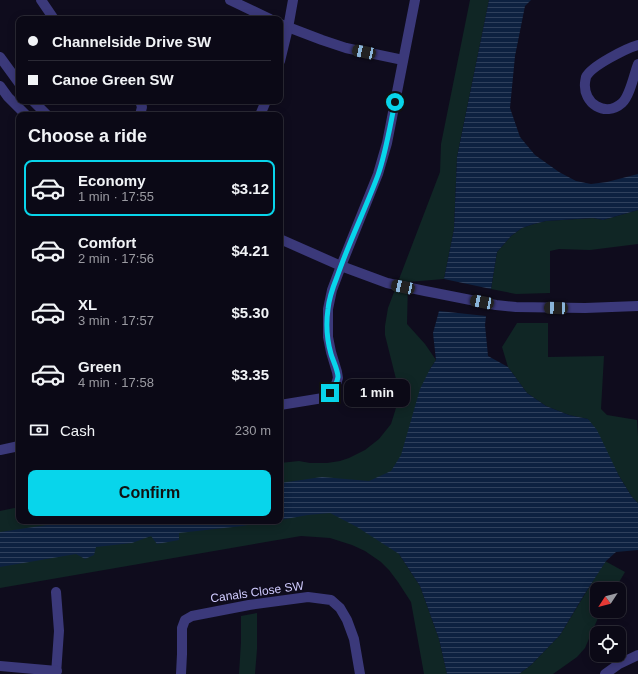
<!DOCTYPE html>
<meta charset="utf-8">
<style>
body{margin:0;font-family:Helvetica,sans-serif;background:#14121f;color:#f1f3f6;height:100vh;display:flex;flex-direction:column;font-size:15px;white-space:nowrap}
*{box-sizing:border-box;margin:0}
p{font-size:13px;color:#9a9aa1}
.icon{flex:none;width:22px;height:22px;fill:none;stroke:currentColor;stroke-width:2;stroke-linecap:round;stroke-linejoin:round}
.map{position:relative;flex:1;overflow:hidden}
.details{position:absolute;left:16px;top:112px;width:267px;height:412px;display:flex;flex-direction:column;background:#0b0916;border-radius:8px;box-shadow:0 2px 10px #0003,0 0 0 1px #2b2a35}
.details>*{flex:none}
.banner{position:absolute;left:16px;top:16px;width:267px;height:88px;border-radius:8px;box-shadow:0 2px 10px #0003,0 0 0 1px #2b2a35;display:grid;align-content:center;height:88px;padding:0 12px;background:#0b0916}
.needle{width:26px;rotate:234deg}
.tools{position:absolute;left:590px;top:582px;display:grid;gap:8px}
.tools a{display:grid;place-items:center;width:36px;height:36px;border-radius:8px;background:#0b0916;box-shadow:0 2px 10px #0003,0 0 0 1px #2b2a35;font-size:20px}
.end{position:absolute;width:18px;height:18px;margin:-9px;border:5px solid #08d5eb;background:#111;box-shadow:0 0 0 2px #111}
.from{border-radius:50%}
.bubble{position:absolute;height:28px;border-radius:8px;background:#0b0916;box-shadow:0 2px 10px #0003,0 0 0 1px #2b2a35;font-size:13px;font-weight:700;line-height:28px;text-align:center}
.car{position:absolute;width:12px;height:24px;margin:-12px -6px;border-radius:5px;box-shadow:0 0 3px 1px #0007;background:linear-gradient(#222 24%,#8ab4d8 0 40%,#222 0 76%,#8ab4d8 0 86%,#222 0)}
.banner b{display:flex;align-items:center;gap:14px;height:38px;font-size:15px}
.banner b+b{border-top:1px solid #2b2a35}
.banner i{width:10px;height:10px;background:#f1f3f6}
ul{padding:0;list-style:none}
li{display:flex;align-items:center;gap:12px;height:56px;margin:0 8px 6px;padding:0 4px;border:2px solid transparent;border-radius:8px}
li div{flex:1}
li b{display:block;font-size:15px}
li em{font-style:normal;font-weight:700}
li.selected{border-color:#08d5eb}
li>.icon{width:36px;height:36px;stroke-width:1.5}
h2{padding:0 12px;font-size:18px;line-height:48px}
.pay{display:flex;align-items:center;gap:10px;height:44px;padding:0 12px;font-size:15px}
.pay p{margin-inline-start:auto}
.button{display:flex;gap:8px;margin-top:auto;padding:8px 12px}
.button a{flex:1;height:46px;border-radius:8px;background:#08d5eb;color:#111;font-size:16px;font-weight:700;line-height:46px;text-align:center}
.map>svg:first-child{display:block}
</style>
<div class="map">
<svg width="638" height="674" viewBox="0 0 638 674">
<defs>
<pattern id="water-rules" width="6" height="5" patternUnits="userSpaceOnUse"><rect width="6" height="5" fill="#0d2140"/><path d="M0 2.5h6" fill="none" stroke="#2f405c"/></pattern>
</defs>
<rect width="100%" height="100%" fill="#0f0c1d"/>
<g fill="#102625">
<path d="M470,0H489L457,157L454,229L444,279L408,282L407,324L425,344L436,360L430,369L399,554L420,586L439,639L447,674H424L411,602L398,582L389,570L381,562L365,551L352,545L330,538L301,536L0,588V511L19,507V521H280V463L299,461L310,463H327L340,461L349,458L365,450L379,439L391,424L400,395L385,335V326L388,308L440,172L441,144Z"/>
<path d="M638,210V244L590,250L559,249L550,251V293L516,294L491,289L497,252L511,236L522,228L534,224L546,221L593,218L603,220Z"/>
<path d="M517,323H548V357L604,356L601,409L607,415L637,420L638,436V503L632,497L619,476L588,419L569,415L546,406L527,393L508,367L502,347Z"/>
<path d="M605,561L625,572L615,589H597V611H602L598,618L585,648L577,657L553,674H519L531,665L560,635Z"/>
<path d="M257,613V649L255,674H239L241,642V616Z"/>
</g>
<g fill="url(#water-rules)">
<path d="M489,0H531L525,6L515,56L510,108L520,137L535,155L559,172L576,181L591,184L607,182L638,174V210L603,220L593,218L546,221L534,224L522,228L511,236L497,252L491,289L444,279L454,229L457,157Z"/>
<path d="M439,311L486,316L485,325L488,356L508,367L527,393L546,406L569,415L588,419L597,430L619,476L632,497L638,503V550L616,552L606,561L584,595L560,635L531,665L519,674H447L439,639L420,586L399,554L357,527L330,513L308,515L280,520V483L322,477L369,481L391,471L401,455L420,389L430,369L436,360L433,333Z"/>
<path d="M54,521H272L242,526L179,533V540L157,544L151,536L132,543L96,547L94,555L85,559L76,554L0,567V532L47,525Z"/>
</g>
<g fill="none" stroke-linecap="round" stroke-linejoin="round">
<g stroke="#3b397a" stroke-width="10">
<path d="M41,0L54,19"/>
<path d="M230,0L270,19"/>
<path d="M280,24L322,40L346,48L403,60"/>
<path d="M638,45C627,48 591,66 586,77C586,77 585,82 585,83C583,103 605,118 622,103C630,96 634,74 638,64"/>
<path d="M280,61L288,28L293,0"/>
<path d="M140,115L142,107L140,101"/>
<path d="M260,115L266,101"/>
<path d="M280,405L323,398L330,393L335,387L338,378L337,372L331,352L328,337V309L332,290L341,266L378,174L387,143L415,0"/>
<path d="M0,450L19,446"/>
<path d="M56,592L59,631L56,674"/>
<path d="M0,666L57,671"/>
<path d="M181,674L182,654V628L185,620L192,616L249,605L308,597L331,600L340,608L347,620L354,639L360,674"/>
<path d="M605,674L619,664L638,655"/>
</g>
<g stroke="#3b397a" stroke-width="10">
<path d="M0,57L19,83"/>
<path d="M0,86L8,97L26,115"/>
<path d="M33,101L47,115"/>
<path d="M280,239L341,266L387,283L425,291L496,305L516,307L585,308L638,306"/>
</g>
</g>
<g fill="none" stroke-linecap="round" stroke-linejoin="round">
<path stroke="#08d5eb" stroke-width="5" d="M330,393C334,388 337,383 338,377C338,370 333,361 331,354C327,340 326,323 328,309C329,298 333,287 337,277C349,242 365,210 378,175C386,152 390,126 395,102"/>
</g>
<g text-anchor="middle" stroke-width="3" stroke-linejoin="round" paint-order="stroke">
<g font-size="12" fill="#cfcafd" stroke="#0f0c1d">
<text transform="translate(257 592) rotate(-8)" y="4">Canals Close SW</text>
</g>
</g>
</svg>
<div class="tools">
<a><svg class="needle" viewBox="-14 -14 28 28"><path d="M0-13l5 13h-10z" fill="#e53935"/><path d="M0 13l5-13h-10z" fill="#9a9aa1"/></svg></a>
<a><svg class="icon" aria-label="locate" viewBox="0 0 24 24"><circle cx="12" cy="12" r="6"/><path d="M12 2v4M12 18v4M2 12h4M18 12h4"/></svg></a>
</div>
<i class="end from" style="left:395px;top:102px"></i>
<i class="end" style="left:330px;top:393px"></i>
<div class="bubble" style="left:344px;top:379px;width:66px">1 min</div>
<i class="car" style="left:364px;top:52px;rotate:282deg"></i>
<i class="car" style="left:403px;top:287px;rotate:282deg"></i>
<i class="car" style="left:482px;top:302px;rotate:281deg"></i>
<i class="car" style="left:556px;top:308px;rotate:272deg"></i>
<div class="banner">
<b><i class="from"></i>Channelside Drive SW</b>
<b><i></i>Canoe Green SW</b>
</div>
<section class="details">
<h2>Choose a ride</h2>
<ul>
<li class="selected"><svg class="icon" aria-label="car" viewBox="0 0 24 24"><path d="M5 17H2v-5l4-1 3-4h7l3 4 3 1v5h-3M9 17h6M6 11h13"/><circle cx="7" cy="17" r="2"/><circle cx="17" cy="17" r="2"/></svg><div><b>Economy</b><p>1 min · 17:55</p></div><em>$3.12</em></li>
<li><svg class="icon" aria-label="car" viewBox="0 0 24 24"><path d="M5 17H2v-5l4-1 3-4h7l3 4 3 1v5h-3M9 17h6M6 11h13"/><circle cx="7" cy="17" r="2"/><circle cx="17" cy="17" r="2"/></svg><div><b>Comfort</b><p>2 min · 17:56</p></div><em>$4.21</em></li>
<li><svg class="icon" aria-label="car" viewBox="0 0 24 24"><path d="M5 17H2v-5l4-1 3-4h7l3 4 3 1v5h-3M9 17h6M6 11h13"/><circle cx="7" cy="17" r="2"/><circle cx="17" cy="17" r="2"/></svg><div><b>XL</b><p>3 min · 17:57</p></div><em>$5.30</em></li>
<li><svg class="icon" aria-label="car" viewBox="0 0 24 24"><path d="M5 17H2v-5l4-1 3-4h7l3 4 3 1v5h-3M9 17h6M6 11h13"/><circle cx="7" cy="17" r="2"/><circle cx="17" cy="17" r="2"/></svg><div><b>Green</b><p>4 min · 17:58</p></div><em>$3.35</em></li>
</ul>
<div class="pay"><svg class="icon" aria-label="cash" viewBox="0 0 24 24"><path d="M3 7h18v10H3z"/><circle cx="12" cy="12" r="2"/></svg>Cash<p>230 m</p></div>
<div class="button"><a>Confirm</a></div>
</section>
</div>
